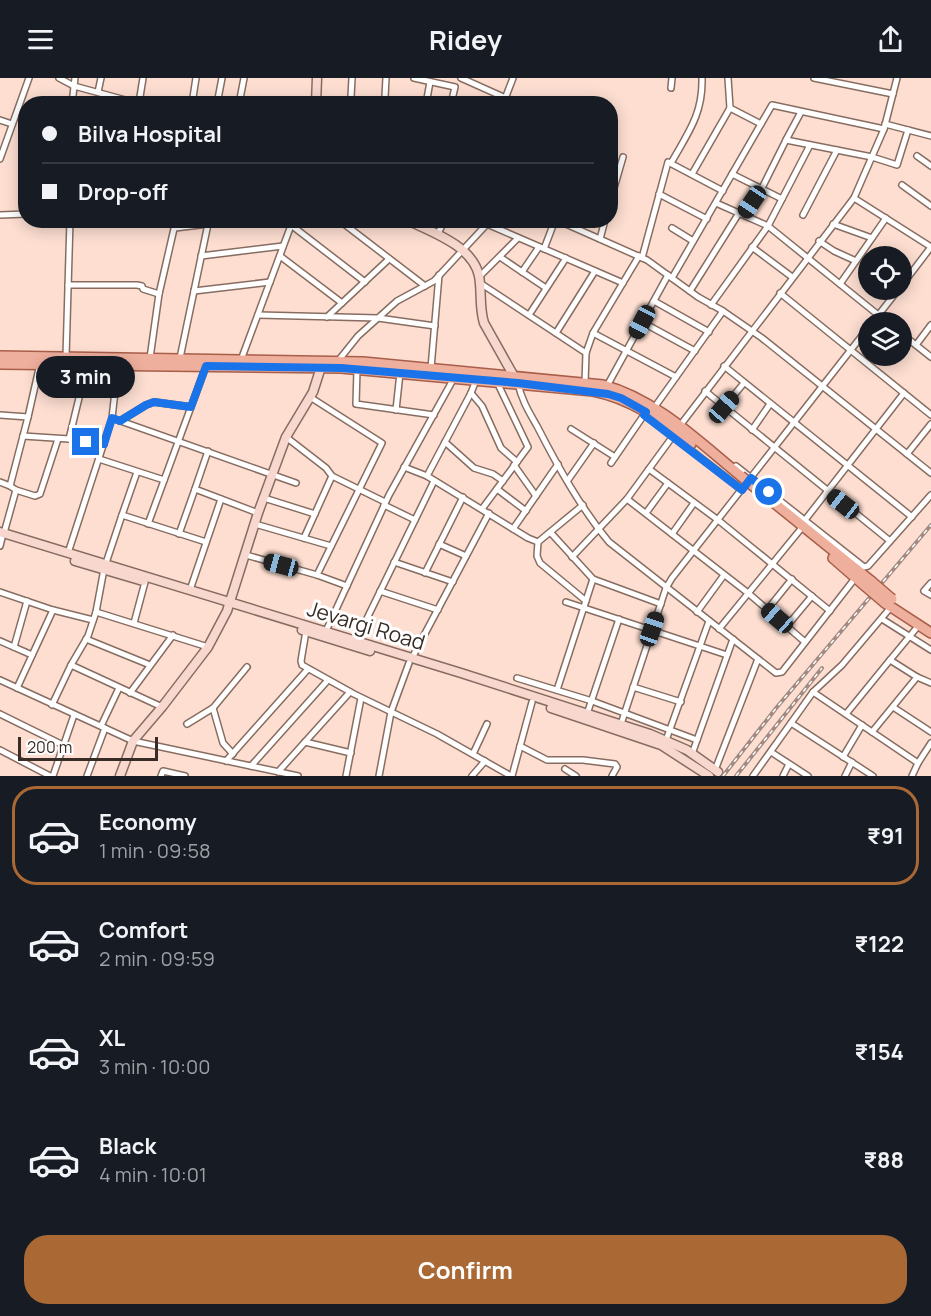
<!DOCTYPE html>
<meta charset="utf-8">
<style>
body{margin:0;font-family:Manrope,sans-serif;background:#20242c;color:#f1f3f6;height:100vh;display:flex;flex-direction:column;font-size:22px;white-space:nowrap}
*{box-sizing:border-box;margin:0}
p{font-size:20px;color:#9ea1a6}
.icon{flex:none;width:33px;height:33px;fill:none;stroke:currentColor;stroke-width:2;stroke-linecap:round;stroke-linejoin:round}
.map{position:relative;height:698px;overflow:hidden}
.sheet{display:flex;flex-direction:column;background:#171b24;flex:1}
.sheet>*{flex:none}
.hud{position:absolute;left:18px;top:18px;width:600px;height:132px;border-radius:24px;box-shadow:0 3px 15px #0003;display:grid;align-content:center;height:132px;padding:0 24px;background:#171b24}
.buttons{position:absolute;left:858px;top:168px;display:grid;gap:12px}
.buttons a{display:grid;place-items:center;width:54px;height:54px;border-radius:50%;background:#171b24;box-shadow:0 3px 15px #0003;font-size:30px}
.scale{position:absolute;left:18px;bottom:15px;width:140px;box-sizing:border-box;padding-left:6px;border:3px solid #372c26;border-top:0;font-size:16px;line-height:21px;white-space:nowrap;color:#372c26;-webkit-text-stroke:4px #fff;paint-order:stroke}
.end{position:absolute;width:27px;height:27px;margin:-14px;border:8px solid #1a73e8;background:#fff;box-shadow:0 0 0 3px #fff}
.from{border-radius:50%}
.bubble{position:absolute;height:42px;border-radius:21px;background:#171b24;box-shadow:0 3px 15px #0003;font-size:20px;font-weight:700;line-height:42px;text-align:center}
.car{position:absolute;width:18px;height:36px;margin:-18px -9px;border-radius:8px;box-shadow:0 0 4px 2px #0007;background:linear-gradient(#222 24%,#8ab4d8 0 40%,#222 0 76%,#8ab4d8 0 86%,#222 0)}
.hud b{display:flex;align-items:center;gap:21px;height:57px;font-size:22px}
.hud b+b{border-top:2px solid #363941}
.hud i{width:15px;height:15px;background:#f1f3f6}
ul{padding:10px 0 0;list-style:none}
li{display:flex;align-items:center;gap:18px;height:99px;margin:0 12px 9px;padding:0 12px;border:3px solid transparent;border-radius:24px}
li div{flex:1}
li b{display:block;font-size:22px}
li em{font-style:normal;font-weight:700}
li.selected{border-color:#aa6934}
li>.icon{width:54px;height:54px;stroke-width:1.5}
.button{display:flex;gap:12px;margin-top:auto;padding:12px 24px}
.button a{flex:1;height:69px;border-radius:24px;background:#aa6934;color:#fff;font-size:24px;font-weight:700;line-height:69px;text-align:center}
header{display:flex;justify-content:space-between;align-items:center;height:78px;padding:0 24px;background:#171b24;font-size:27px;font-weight:700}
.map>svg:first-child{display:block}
</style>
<header><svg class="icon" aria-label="menu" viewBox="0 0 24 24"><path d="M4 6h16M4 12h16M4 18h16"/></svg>Ridey<svg class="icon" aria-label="share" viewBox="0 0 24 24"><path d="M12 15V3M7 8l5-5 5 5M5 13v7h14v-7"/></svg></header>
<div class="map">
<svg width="931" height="698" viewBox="0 0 931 698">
<rect width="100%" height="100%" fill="#fdded1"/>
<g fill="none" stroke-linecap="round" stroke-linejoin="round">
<g stroke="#876d61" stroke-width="8">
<g id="street">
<path d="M59,0L74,8L140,26"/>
<path d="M352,0L351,19L353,26"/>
<path d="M386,0L385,19L387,26"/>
<path d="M414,0L455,9L451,26"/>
<path d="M461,0L519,26"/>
<path d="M814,0L893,16"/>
<path d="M671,10L672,0"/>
<path d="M98,14L101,0"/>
<path d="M139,25L143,0"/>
<path d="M72,26L75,0"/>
<path d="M192,26L196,0"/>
<path d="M217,26L222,0"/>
<path d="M239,26L244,0"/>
<path d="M426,26L430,4"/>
<path d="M503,26L513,0"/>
<path d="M730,30L761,46"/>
<path d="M801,34L786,62L872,79L897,87L908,52"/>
<path d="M0,42L12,46"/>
<path d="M885,46L931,58"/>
<path d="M884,51L897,0"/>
<path d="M610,63L614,64"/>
<path d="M917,78L931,88"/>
<path d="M0,81L29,0"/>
<path d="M671,85C688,55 703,36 702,0"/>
<path d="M692,96L730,30L728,0"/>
<path d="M732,96L782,121"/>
<path d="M902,107L931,128"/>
<path d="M659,116L707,141"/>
<path d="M854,120L931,169"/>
<path d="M610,124L623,79"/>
<path d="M716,125L768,148L887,244"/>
<path d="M0,137L26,136"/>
<path d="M744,137L761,112L786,62"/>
<path d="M803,137L837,72"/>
<path d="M339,142L425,208"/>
<path d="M557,142L647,182L698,219L723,233L762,260L931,395"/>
<path d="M833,146L872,160"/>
<path d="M291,147L365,204"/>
<path d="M175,150L208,146"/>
<path d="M672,150L693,163"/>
<path d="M437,157L445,142"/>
<path d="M600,161L605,142"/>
<path d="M819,163L834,173L856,183"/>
<path d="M752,169L792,199"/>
<path d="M544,171L555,142"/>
<path d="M201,178L283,168"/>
<path d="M280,178L342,225"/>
<path d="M500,179L546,210"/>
<path d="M642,180L668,84L723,113"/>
<path d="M522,194L539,169"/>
<path d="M479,199L518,160"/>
<path d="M672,200L772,27L884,51L854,120L682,345"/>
<path d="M480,205L586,275"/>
<path d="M840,206L886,140"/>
<path d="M68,207H137L142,208L143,211L159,216"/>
<path d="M902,207L931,169"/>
<path d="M194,213L270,204"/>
<path d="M690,213L739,135"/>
<path d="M780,215L931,337"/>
<path d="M654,223L709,254"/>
<path d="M711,227L768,148L810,67"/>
<path d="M258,237L378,240L435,248"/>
<path d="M529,237L566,180"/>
<path d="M327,239L389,181"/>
<path d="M642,244L695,273"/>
<path d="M873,244L898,212"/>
<path d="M556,255L595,193"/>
<path d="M593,255L639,178"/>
<path d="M902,256L931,279"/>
<path d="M916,267L931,247"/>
<path d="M66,279L70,142"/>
<path d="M150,280L159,216L176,142"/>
<path d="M180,280L208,146L227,142"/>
<path d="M241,282L293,142"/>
<path d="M338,283L358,258L397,223L434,203L487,146L623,205"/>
<path d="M87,287L69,361L104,366"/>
<path d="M724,288L912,439"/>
<path d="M431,290L439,197"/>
<path d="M357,292L356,326L434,337"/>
<path d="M476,302L471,315L427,398L528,460L538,464"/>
<path d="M518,305C521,321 529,334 537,348C557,387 580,429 609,464L776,595L782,594L856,499"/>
<path d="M585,305L586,275L593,255L676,299"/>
<path d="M607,308L668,197"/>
<path d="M705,313L890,463"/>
<path d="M471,315L482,328L501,370L517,384"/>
<path d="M310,319L382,365L317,497L347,508"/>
<path d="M724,329L744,305"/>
<path d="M654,330L723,233"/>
<path d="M396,332L400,295"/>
<path d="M0,337L28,339"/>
<path d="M112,340L296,405"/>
<path d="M120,343L146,327L154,324L191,329"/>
<path d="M656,345L742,412"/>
<path d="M571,351L615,379"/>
<path d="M752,352L770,326"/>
<path d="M23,358L69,361"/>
<path d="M286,359L326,390L332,398"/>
<path d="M445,364L474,390L493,396L503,403"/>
<path d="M208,373L195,411L258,435"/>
<path d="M907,376L931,346"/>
<path d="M99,381L164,402"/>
<path d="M611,385L646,334"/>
<path d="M514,387L536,418"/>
<path d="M736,388L864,489L868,488L931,417"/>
<path d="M404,389L427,398"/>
<path d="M649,391L718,442L830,533"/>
<path d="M568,402L594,365"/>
<path d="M0,404L10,408"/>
<path d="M497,411L526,433"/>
<path d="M16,412L35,418L40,416L58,361"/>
<path d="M264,420L315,436"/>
<path d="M627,421L748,515L805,564"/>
<path d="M384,427L415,442"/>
<path d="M482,431L528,369L497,304"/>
<path d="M646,435L668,405"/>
<path d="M122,437L137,394"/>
<path d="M805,442L904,315"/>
<path d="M148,446L206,288"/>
<path d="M255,446L331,468"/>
<path d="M513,451L558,386"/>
<path d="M4,455L16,412L10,408L28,339L40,286"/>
<path d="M551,455L593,501"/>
<path d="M179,456L195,411"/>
<path d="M672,456L694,425"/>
<path d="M304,460L332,398L385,424"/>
<path d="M538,464L537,478L540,485L586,523"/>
<path d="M538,464L583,427"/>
<path d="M439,466L466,478"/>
<path d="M0,468L2,460"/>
<path d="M68,475L112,340L118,287"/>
<path d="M246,477L317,497"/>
<path d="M572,479L627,421L673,358"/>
<path d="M394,484L453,504"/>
<path d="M425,495L463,419"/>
<path d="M931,505L924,513L931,517"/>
<path d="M190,512L221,421"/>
<path d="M380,513L438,532"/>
<path d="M0,514L53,532L93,542"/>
<path d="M566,524L727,577"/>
<path d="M767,532L792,501"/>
<path d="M96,534L208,569"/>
<path d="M697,534L724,497"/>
<path d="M882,541L931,572"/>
<path d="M134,545L145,504"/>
<path d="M787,548L812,518"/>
<path d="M719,551L800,452"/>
<path d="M306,553L301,583L302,587L354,616L437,656L511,698"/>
<path d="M326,553L389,417L454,300"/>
<path d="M86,561L150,587"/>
<path d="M0,563L32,577"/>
<path d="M356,563L434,403"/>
<path d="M14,569L27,523"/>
<path d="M412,580L489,435"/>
<path d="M917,599L931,605"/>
<path d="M517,600L592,623L697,662"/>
<path d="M0,602L133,663L298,698"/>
<path d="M633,609L681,624"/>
<path d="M17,610L53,532"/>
<path d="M557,612L593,501L661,526"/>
<path d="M813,614L918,685L912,698"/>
<path d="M130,615L173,557"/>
<path d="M52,627L71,587"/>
<path d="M162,629L71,587L88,558L96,534L104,491L122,437L206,464"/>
<path d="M893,629L931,654"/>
<path d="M213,630L223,665L233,676"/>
<path d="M0,636L63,667"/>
<path d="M587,636L619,541"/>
<path d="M846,636L890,582"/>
<path d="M791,645L813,614L842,587L891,529"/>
<path d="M187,646L213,630L247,589"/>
<path d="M621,646L666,510L672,500L868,250"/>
<path d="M101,648L119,610"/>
<path d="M872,654L917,599L890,582L919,547"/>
<path d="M305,664L351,675"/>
<path d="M665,665L709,543"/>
<path d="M520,668L547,682H583L615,686L617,689L612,698"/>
<path d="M0,672L50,698"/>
<path d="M771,674L808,698"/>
<path d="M473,676L487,646"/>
<path d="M692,676L733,561"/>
<path d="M843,679L862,647"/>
<path d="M226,683L308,591"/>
<path d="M918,685L931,665"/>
<path d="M251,688L328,602"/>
<path d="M565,691L576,698"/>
<path d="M715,692L758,581"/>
<path d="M278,694L350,614"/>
<path d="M53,698L74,637"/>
<path d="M87,698L105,650"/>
<path d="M161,698L163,693L185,698"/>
<path d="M346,698L361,620"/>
<path d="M379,698L391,634L409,585"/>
<path d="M472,698L485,683"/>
<path d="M512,698L532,624"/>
<path d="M753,698L791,645L873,698"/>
<path d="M783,698L789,686"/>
<path d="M845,698L852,684"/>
</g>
</g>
<g stroke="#876d61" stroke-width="11">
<g id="secondary">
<path d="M316,26L317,0"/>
<path d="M407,142C432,154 473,168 479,198C482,214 479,229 484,245L516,302"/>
<path d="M0,454L461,595L650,656L687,672L718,694"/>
<path d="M75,483L143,503"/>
<path d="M302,552L370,573"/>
<path d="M551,630L661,667L709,698"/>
<path d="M120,698L133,663L162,629L208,569L227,533L258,435L286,359L313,314L322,286"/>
</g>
</g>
<g stroke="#a85e49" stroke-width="12">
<g id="primary">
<path d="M0,278L363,284L603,307C656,321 699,364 741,398"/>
<path d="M0,286L341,290L593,313C630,320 661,342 691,366"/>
<path d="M752,407L871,503"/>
<path d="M833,480L865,508"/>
<path d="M885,525L931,555"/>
</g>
</g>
<use href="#street" stroke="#fff" stroke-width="5"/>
<use href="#secondary" stroke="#f7d7ce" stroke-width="8"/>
<use href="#primary" stroke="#efaf9d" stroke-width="9"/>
<g stroke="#a08a81" stroke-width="4">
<g id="rail">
<path d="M723,698L777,629L931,447"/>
<path d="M736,698L822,590"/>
</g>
</g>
<use href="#rail" stroke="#fff" stroke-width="1.5" stroke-dasharray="4.5" stroke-linecap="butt"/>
<g stroke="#a85e49" stroke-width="12" stroke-linecap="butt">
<g id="primary-bridge">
<path d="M741,398L752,407"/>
<path d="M871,503L892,521"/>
<path d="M865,508L885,525"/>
</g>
</g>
<use href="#primary-bridge" stroke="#efaf9d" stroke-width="9"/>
</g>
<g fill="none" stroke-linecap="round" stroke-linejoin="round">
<path stroke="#1a73e8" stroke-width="8" d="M86,364L104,366L112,340L120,343L146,327L154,324L191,329L206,288L341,290L518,305L608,316L621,320L646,334L644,337L742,412L751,400L769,414"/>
</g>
<g text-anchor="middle" stroke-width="6" stroke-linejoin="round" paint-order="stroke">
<g font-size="21" fill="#372c26" stroke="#fff">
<text transform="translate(366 548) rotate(17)" y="7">Jevargi Road</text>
</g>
</g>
</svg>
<div class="buttons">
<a><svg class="icon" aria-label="locate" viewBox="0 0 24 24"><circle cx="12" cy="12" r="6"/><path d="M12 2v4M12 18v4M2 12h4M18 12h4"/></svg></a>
<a><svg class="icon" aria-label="layers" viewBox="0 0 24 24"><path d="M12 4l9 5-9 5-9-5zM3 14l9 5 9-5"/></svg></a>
</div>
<div class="scale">200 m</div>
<i class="end from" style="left:769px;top:414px"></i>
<i class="end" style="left:86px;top:364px"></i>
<div class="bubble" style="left:36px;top:278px;width:99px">3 min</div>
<i class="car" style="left:752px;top:124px;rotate:214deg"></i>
<i class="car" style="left:642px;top:244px;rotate:208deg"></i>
<i class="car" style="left:724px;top:329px;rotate:41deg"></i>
<i class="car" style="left:843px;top:426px;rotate:308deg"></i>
<i class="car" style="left:281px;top:487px;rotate:285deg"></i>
<i class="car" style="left:777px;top:540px;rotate:311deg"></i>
<i class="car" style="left:652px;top:551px;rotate:19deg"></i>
<div class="hud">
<b><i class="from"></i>Bilva Hospital</b>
<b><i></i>Drop-off</b>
</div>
</div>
<section class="sheet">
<ul>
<li class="selected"><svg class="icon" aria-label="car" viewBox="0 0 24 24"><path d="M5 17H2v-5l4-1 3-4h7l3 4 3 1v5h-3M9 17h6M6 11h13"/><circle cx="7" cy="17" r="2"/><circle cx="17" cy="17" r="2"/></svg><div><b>Economy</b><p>1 min · 09:58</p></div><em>₹91</em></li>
<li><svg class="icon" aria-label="car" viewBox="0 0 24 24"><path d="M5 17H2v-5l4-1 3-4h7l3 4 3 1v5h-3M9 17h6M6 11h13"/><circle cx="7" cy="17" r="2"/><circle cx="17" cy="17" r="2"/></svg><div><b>Comfort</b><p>2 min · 09:59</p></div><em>₹122</em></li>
<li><svg class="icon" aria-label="car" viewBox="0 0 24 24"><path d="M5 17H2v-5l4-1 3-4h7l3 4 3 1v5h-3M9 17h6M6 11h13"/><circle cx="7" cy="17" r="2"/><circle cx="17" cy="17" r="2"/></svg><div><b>XL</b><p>3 min · 10:00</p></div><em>₹154</em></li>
<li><svg class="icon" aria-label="car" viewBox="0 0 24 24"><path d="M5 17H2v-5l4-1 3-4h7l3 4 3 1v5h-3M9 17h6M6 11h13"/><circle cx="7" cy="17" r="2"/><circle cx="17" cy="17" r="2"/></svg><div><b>Black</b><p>4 min · 10:01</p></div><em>₹88</em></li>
</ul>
<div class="button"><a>Confirm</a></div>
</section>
